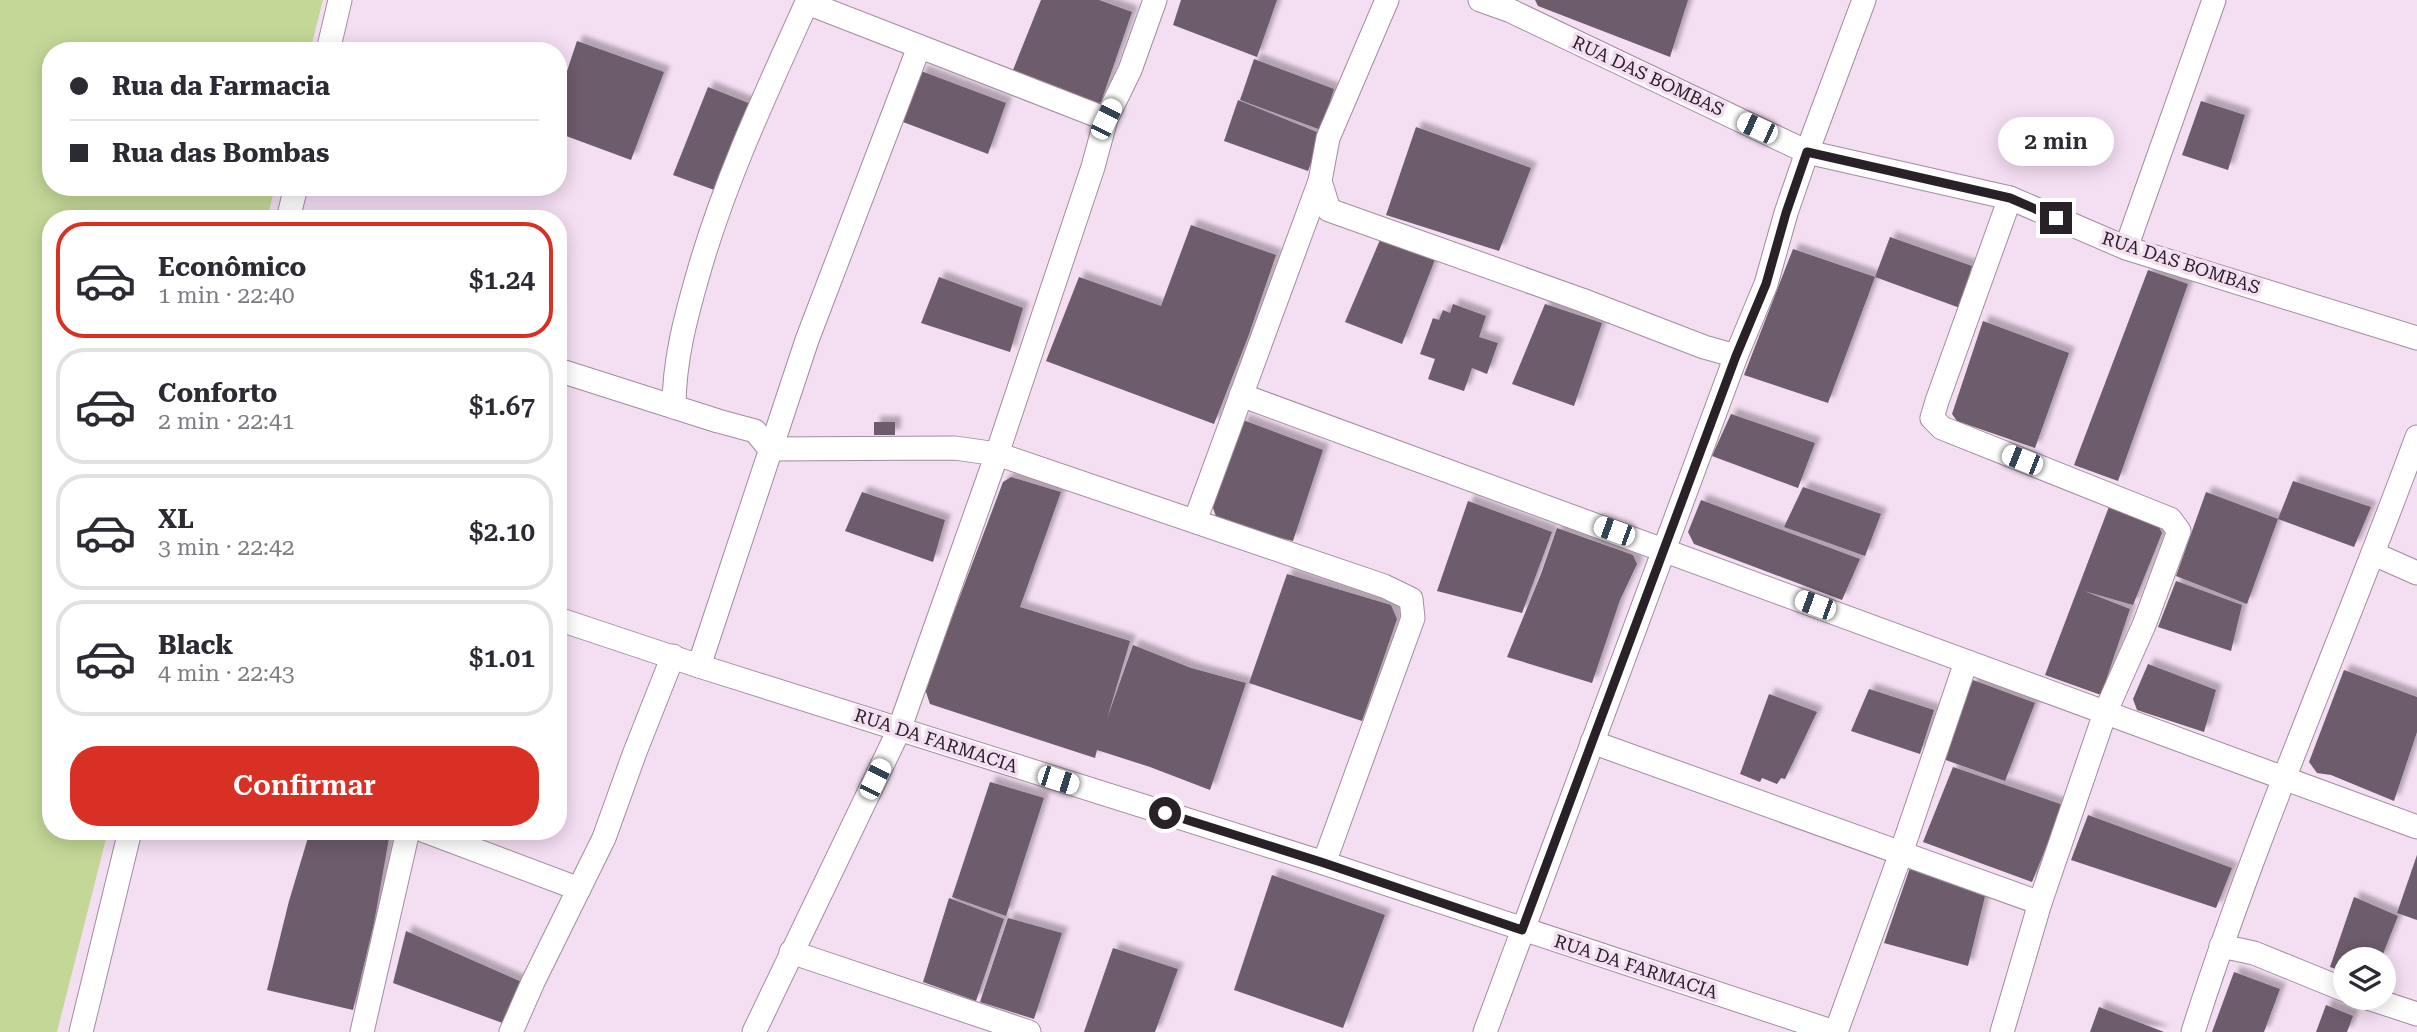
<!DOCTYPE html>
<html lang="pt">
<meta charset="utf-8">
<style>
body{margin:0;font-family:"Roboto Serif",serif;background:#f7f7f7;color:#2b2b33;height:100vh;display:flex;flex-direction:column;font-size:26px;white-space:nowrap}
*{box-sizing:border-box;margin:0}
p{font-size:23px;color:#7c7c81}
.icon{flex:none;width:38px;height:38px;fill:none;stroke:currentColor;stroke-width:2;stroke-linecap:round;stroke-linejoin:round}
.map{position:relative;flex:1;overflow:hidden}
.panel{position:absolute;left:42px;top:210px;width:525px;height:630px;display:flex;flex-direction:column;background:#fff;border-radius:28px;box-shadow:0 4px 18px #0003}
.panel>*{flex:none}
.hud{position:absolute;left:42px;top:42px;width:525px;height:154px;border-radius:28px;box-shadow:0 4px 18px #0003;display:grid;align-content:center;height:154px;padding:0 28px;background:#fff}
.tools{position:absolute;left:2333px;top:947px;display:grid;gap:14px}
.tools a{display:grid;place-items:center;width:63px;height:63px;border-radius:50%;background:#fff;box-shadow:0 4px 18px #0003;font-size:35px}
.end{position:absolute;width:32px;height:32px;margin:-16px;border:9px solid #292128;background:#fff;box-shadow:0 0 0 4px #fff}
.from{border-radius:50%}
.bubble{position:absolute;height:49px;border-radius:24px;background:#fff;box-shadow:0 4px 18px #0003;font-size:23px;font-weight:600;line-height:49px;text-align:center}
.car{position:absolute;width:21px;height:42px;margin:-21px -10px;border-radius:9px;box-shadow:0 0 5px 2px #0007;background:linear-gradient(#fff 24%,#345 0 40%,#fff 0 76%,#345 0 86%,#fff 0)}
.hud b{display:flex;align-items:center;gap:24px;height:66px;font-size:26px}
.hud b+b{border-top:2px solid #e1e1e2}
.hud i{width:18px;height:18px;background:#2b2b33}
ul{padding:12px 0 0;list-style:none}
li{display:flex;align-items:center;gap:21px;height:116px;margin:0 14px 10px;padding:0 14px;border:4px solid #e1e1e2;border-radius:28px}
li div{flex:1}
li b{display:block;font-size:26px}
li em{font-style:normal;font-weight:600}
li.current{border-color:#d93025}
li>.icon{width:63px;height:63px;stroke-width:1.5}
.primary-button{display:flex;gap:14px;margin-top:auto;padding:14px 28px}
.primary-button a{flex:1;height:80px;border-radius:28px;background:#d93025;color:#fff;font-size:28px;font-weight:600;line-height:80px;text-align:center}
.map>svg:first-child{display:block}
</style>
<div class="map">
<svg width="2417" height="1032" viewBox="0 0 2417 1032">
<defs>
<filter id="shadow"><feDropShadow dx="6" dy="-6" stdDeviation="2" flood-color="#0004"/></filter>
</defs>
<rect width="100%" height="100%" fill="#f4def2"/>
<path fill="#c3d897" d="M0,0H323L310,51H51V187H275L267,219H51V831H108L57,1032H0Z"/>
<g fill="#6d5b6c" filter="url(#shadow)">
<path d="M1041,0H1099L1132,12L1101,102L1092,105L1011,75Z"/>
<path d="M1181,0H1277L1257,57L1173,25Z"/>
<path d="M1535,0H1688L1670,57L1538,6Z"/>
<path d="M577,41L664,72L631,160L558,133V98Z"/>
<path d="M1254,59L1334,89L1321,130L1240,100Z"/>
<path d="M921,71L1006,103L988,154L903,122Z"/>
<path d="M708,87L751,104L717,191L673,175Z"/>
<path d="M1238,100L1322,134L1308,171L1224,141Z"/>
<path d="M2201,101L2245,115L2228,170L2182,155Z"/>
<path d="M1416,127L1531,168L1499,251L1386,215Z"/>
<path d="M1191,225L1276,255L1248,337L1214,424L1046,361L1079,277L1161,306Z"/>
<path d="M1890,237L1972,266L1960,308L1875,277Z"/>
<path d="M1380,240L1436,257L1402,344L1345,322Z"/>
<path d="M1793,249L1875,277L1828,403L1744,375Z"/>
<path d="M2148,270L2188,284L2118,481L2074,465Z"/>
<path d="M939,277L1023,308L1010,352L921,323Z"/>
<path d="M1453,304L1486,316L1479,337L1498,343L1487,374L1472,368L1464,391L1428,379L1435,359L1420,354L1433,318L1439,320L1443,310L1450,313Z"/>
<path d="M1545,304L1602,323L1574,406L1512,384Z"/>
<path d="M1983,321L2069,353L2035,448L1957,421L1952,414Z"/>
<path d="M1731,414L1815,443L1798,488L1712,456Z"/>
<path d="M1243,420L1323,450L1293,541L1218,522L1212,505Z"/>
<rect x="874" y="422" width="21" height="13"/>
<path d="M1011,477L1061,492L1020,607L1130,641L1107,719L1133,645L1191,668L1246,683L1210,790L1150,767L1097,750L1095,758L930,704L925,689L1003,482Z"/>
<path d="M2293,481L2371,507L2354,547L2278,519Z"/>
<path d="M1803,487L1881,514L1865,556L1784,527Z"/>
<path d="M862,492L945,520L933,562L845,531Z"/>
<path d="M2206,492L2278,519L2247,604L2176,576Z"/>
<path d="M1701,500L1860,559L1842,600L1694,544L1688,532Z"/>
<path d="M1468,501L1552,532L1522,613L1437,591Z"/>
<path d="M2110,504L2158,525L2162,533L2133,605L2084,591L2130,609L2101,695L2045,675Z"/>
<path d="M1557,528L1633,555L1637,564L1620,600L1592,683L1507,657L1541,574Z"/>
<path d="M1287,574L1391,605L1397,619L1362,721L1249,683Z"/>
<path d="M2176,581L2242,605L2231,651L2158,627Z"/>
<path d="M2148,664L2216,690L2204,732L2137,710L2133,699Z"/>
<path d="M2344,670L2417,697V732L2394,801L2331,775L2317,773L2309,762Z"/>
<path d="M1973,680L2035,703L2005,781L1940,758Z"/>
<path d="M1869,689L1934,710L1920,754L1851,731Z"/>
<path d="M1769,694L1817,712L1785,779L1781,778L1777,784L1762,778L1760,782L1740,774Z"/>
<path d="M1953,767L2063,805L2032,882L1923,842Z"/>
<path d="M990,782L1044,798L1006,916L952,897Z"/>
<path d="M2088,815L2232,868L2216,908L2071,860Z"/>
<path d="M310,831H370L389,838L374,923L353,1010L267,990L289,901Z"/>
<path d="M2417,855V920L2397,913Z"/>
<path d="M1911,865L1986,892L1968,966L1884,943Z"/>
<path d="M1272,875L1385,915L1343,1028L1234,990Z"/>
<path d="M2354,897L2398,916L2381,959H2345V972L2330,967Z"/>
<path d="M949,898L1004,919L976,1001L923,982Z"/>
<path d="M1008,918L1062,933L1034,1019L980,1002Z"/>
<path d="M406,931L524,983L508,1025L393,983Z"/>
<path d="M1113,948L1178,969L1155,1032H1084Z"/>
<path d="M2234,972L2280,989L2264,1032H2212Z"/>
<path d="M2326,1005L2353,1016L2347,1032H2316Z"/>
<path d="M2099,1007L2164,1032H2090Z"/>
</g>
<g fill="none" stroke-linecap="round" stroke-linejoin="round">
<g stroke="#a18d9f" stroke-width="25">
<g id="minor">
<path d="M810,0L818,7L1106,119L1130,70L1155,0"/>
<path d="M1387,0L1328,138L1320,181L1329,210L1582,300L1704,347L1736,356L1766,284L1786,213L1807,152L1864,0"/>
<path d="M1480,0L1511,11L1807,152L2010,198L2126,248L2417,338"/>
<path d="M328,51L340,0"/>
<path d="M288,219L296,187"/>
<path d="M2126,248L2214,0"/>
<path d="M558,370L718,421L755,431L770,449L955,448L997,454L1093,167L1106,119"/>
<path d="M1241,395L2417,827"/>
<path d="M674,407C674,360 686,316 699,271C726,177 768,89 808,0"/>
<path d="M1195,521L1320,181"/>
<path d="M2374,554L2417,573"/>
<path d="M558,619L699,666L1324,863L1834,1032"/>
<path d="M699,666L807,340L919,47"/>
<path d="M1592,742L2040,903"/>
<path d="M425,831L579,889"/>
<path d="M2221,946L2254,953L2345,990"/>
<path d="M791,952L1029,1032"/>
<path d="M2368,998L2417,1014"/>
<path d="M81,1032L130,831"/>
<path d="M362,1032L408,831"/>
<path d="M511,1032L533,982L604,838L635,752L673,656"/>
<path d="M754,1032L899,730L997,454L1384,586L1411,599L1413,618L1324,863"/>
<path d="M1485,1032L1736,356"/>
<path d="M1836,1032L1901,853L1966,662"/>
<path d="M2002,1032L2040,903L2105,713L2144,625L2179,531L2170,519L1942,428L1932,418L1937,401L2010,198"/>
<path d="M2193,1032C2257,830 2344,636 2417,437"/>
</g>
</g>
<use href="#minor" stroke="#fff" stroke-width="23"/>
</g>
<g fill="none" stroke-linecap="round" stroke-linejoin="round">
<path stroke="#292128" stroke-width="9" d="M1165,813L1324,863L1522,930L1736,356L1766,284L1786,213L1807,152L2010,198L2056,218"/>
</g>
<g text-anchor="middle" stroke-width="7" stroke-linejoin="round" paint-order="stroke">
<g font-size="18" fill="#292128" stroke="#f4def2">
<text transform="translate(1648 76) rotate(25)" y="6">RUA DAS BOMBAS</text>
<text transform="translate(2181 263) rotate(18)" y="6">RUA DAS BOMBAS</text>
<text transform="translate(936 741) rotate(18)" y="6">RUA DA FARMACIA</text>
<text transform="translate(1636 967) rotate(18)" y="6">RUA DA FARMACIA</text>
</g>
</g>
</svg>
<div class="tools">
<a><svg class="icon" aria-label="layers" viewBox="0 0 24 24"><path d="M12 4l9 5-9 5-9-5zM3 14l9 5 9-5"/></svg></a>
</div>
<i class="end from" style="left:1165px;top:813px"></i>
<i class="end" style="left:2056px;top:218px"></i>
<div class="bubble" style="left:1998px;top:117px;width:116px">2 min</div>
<i class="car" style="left:1106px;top:119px;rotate:26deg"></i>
<i class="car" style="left:1757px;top:128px;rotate:295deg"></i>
<i class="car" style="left:2022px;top:460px;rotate:292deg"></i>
<i class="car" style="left:1614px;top:531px;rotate:290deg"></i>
<i class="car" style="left:1815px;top:605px;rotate:290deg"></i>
<i class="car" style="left:875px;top:779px;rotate:26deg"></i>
<i class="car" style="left:1058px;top:780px;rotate:108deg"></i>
<div class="hud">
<b><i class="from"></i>Rua da Farmacia</b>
<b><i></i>Rua das Bombas</b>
</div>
<section class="panel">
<ul>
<li class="current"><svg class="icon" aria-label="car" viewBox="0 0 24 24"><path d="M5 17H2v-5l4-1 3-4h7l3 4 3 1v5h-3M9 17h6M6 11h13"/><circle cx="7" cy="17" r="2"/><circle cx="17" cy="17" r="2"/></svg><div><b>Econômico</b><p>1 min · 22:40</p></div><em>$1.24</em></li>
<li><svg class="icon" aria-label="car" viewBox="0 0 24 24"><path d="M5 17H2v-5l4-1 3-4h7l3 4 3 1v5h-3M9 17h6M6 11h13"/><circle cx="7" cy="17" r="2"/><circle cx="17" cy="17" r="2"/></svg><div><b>Conforto</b><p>2 min · 22:41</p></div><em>$1.67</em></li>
<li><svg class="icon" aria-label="car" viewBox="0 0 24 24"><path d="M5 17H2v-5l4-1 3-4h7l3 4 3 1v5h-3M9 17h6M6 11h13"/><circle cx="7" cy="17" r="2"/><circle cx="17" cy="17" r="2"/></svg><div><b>XL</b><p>3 min · 22:42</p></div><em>$2.10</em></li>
<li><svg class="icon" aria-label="car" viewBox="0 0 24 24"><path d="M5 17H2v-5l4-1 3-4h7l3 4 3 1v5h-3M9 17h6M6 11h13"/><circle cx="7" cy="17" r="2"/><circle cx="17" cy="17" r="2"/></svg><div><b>Black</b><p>4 min · 22:43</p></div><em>$1.01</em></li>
</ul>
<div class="primary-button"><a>Confirmar</a></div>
</section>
</div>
